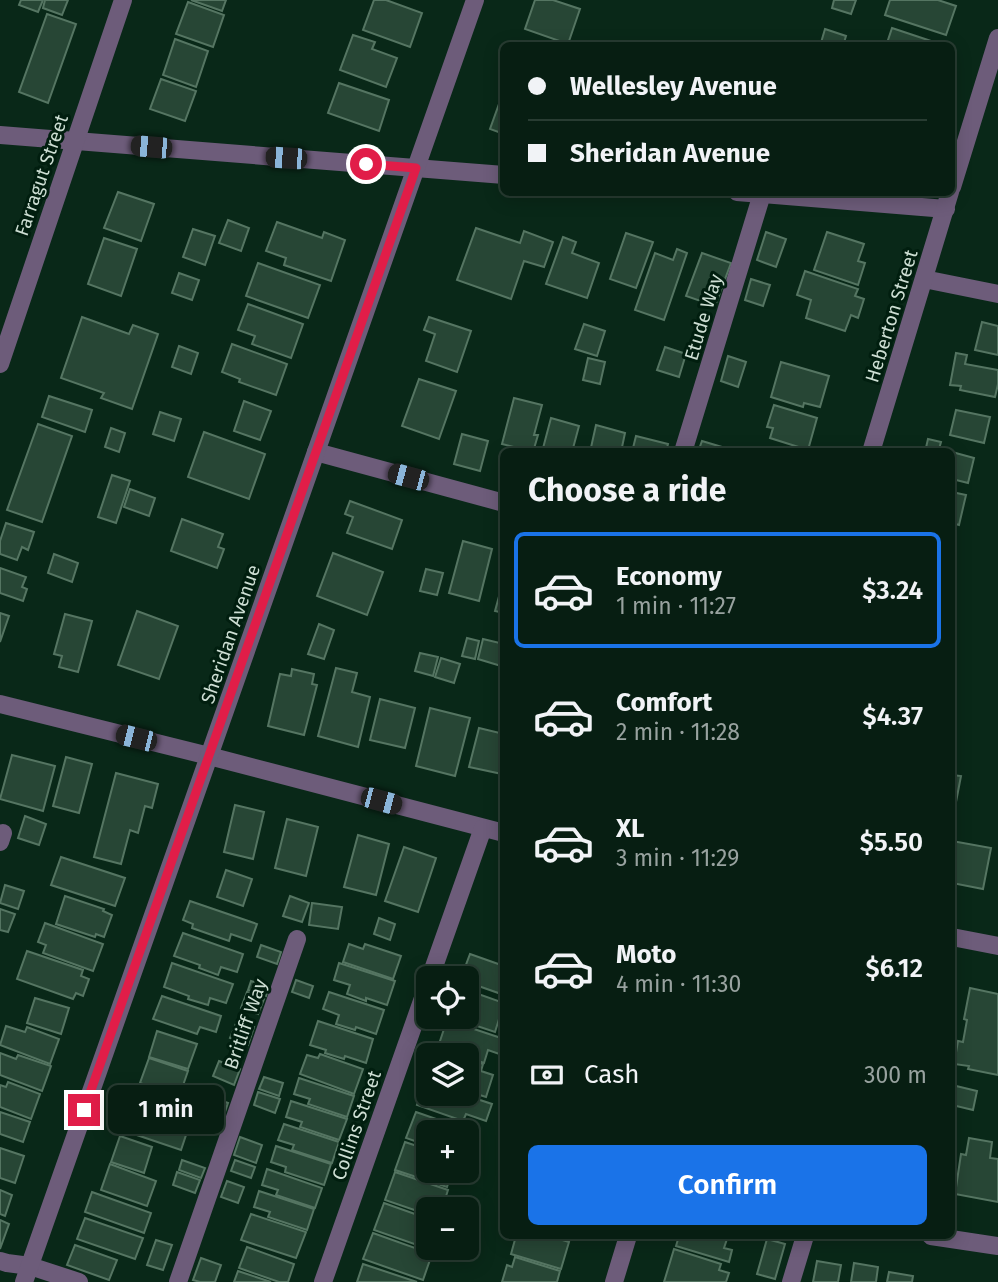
<!DOCTYPE html>
<meta charset="utf-8">
<style>
body{margin:0;font-family:"Fira Sans",sans-serif;background:#10271b;color:#f1f3f6;height:100vh;display:flex;flex-direction:column;font-size:26px;white-space:nowrap}
*{box-sizing:border-box;margin:0}
p{font-size:23px;color:#98a29f}
.icon{flex:none;width:38px;height:38px;fill:none;stroke:currentColor;stroke-width:2;stroke-linecap:round;stroke-linejoin:round}
.map{position:relative;flex:1;overflow:hidden}
.details{position:absolute;left:500px;top:448px;width:455px;height:791px;display:flex;flex-direction:column;background:#071e12;border-radius:10px;box-shadow:0 4px 18px #0003,0 0 0 2px #283c32}
.details>*{flex:none}
.banner{position:absolute;left:500px;top:42px;width:455px;height:154px;border-radius:10px;box-shadow:0 4px 18px #0003,0 0 0 2px #283c32;display:grid;align-content:center;height:154px;padding:0 28px;background:#071e12}
.controls{position:absolute;left:416px;top:966px;display:grid;gap:14px}
.controls a{display:grid;place-items:center;width:63px;height:63px;border-radius:10px;background:#071e12;box-shadow:0 4px 18px #0003,0 0 0 2px #283c32;font-size:35px}
.end{position:absolute;width:32px;height:32px;margin:-16px;border:9px solid #e11d48;background:#fff;box-shadow:0 0 0 4px #fff}
.from{border-radius:50%}
.bubble{position:absolute;height:49px;border-radius:10px;background:#071e12;box-shadow:0 4px 18px #0003,0 0 0 2px #283c32;font-size:23px;font-weight:600;line-height:49px;text-align:center}
.car{position:absolute;width:21px;height:42px;margin:-21px -10px;border-radius:9px;box-shadow:0 0 5px 2px #0007;background:linear-gradient(#222 24%,#8ab4d8 0 40%,#222 0 76%,#8ab4d8 0 86%,#222 0)}
.banner b{display:flex;align-items:center;gap:24px;height:66px;font-size:26px}
.banner b+b{border-top:2px solid #283c32}
.banner i{width:18px;height:18px;background:#f1f3f6}
ul{padding:0;list-style:none}
li{display:flex;align-items:center;gap:21px;height:116px;margin:0 14px 10px;padding:0 14px;border:4px solid transparent;border-radius:10px}
li div{flex:1}
li b{display:block;font-size:26px}
li em{font-style:normal;font-weight:600}
li.active{border-color:#1a73e8}
li>.icon{width:63px;height:63px;stroke-width:1.5}
h2{padding:0 28px;font-size:32px;line-height:84px}
.pay{display:flex;align-items:center;gap:18px;height:77px;padding:0 28px;font-size:26px}
.pay p{margin-inline-start:auto}
.primary-button{display:flex;gap:14px;margin-top:auto;padding:14px 28px}
.primary-button a{flex:1;height:80px;border-radius:10px;background:#1a73e8;color:#fff;font-size:28px;font-weight:600;line-height:80px;text-align:center}
.map>svg:first-child{display:block}
</style>
<div class="map">
<svg width="998" height="1282" viewBox="0 0 998 1282">
<rect width="100%" height="100%" fill="#092818"/>
<g fill="#274635" stroke="#557562" stroke-width="2">
<path d="M21,0H43L38,12L19,5Z"/>
<path d="M45,0H68L62,15L43,8Z"/>
<path d="M191,0H226L222,11Z"/>
<path d="M374,0H386L422,13L410,47L363,30Z"/>
<path d="M535,0H553L580,9L568,44L525,29Z"/>
<path d="M834,0H856L851,14L832,8Z"/>
<path d="M890,0H938L956,6L946,35L885,15Z"/>
<path d="M188,2L224,15L213,47L176,34Z"/>
<path d="M47,14L76,24L48,103L19,92Z"/>
<path d="M892,28L943,45L942,46H886Z"/>
<path d="M825,29L846,36L843,46H820Z"/>
<path d="M353,35L375,42L372,49L397,58L386,87L340,70Z"/>
<path d="M175,39L208,51L196,87L163,75Z"/>
<path d="M161,79L196,91L185,121L150,109Z"/>
<path d="M339,83L389,100L379,131L328,113Z"/>
<path d="M504,90V134L490,129Z"/>
<path d="M118,192L154,204L141,241L104,228Z"/>
<path d="M228,220L249,228L241,251L219,243Z"/>
<path d="M277,222L322,238L324,232L345,240L331,281L284,265L286,258L266,251Z"/>
<path d="M476,228L520,243L524,231L553,242L544,267L524,261L511,299L457,280Z"/>
<path d="M193,229L215,236L205,265L183,257Z"/>
<path d="M766,232L786,239L776,267L757,260Z"/>
<path d="M827,232L864,244L858,261L865,263L858,285L814,270Z"/>
<path d="M626,233L653,242L636,288L610,279Z"/>
<path d="M563,237L576,242L572,253L599,263L587,298L546,284Z"/>
<path d="M104,238L137,249L121,296L88,284Z"/>
<path d="M677,249L687,253L664,320L635,310L655,253L673,260Z"/>
<path d="M702,253L731,263L715,306L686,296Z"/>
<path d="M258,263L320,285L308,318L246,296Z"/>
<path d="M805,271L858,289L855,296L864,299L858,318L851,315L845,331L806,318L811,300L797,295Z"/>
<path d="M179,273L199,280L192,300L172,293Z"/>
<path d="M751,279L770,285L763,306L745,300Z"/>
<path d="M248,304L303,324L291,358L252,344L255,336L238,330Z"/>
<path d="M82,317L129,334L133,325L158,334L132,409L101,398L104,393L61,378Z"/>
<path d="M429,317L471,331L457,372L426,361L435,334L424,330Z"/>
<path d="M982,322L998,326V355L975,350Z"/>
<path d="M584,324L605,331L597,356L575,349Z"/>
<path d="M232,344L287,364L276,395L239,382L240,379L222,372Z"/>
<path d="M179,346L198,353L191,374L172,367Z"/>
<path d="M665,347L686,354L679,377L657,370Z"/>
<path d="M956,353L967,355L965,364L998,370V384L995,397L960,390L961,386L950,385Z"/>
<path d="M728,356L746,362L738,387L721,381Z"/>
<path d="M588,358L605,362L600,384L583,380Z"/>
<path d="M781,362L829,376L820,407L804,403L803,407L771,397Z"/>
<path d="M419,379L456,391L439,439L402,426Z"/>
<path d="M49,396L92,410L85,432L42,417Z"/>
<path d="M514,398L542,405L534,435H538L533,452L502,444Z"/>
<path d="M244,401L271,411L260,440L234,431Z"/>
<path d="M774,405L817,418L808,450L770,438L773,428L767,427Z"/>
<path d="M956,410L990,417L984,443L950,435Z"/>
<path d="M160,412L181,419L174,441L153,434Z"/>
<path d="M551,418L579,426L572,452H542Z"/>
<path d="M38,424L72,436L42,522L7,510Z"/>
<path d="M596,425L625,433L621,452H590Z"/>
<path d="M111,428L125,433L119,452L105,447Z"/>
<path d="M204,432L265,454L249,499L188,477Z"/>
<path d="M462,434L488,441L480,471L454,464Z"/>
<path d="M636,436L668,444L666,452H632Z"/>
<path d="M928,439L941,442L939,449L948,452H925Z"/>
<path d="M702,441L722,447L721,452H698Z"/>
<path d="M952,452L974,458L968,483L952,479Z"/>
<path d="M112,475L130,481L116,523L98,517Z"/>
<path d="M130,489L155,498L149,516L124,507Z"/>
<path d="M952,492L966,495L959,525L952,523Z"/>
<path d="M350,501L402,520L392,549L347,533L353,517L345,514Z"/>
<path d="M182,519L223,534L218,547L224,549L217,568L171,551Z"/>
<path d="M6,523L34,532L28,550L22,547L17,560L0,554V541Z"/>
<path d="M463,541L492,549L479,601L449,593Z"/>
<path d="M333,553L383,572L367,615L317,596Z"/>
<path d="M54,554L78,563L72,582L48,573Z"/>
<path d="M0,568L26,577L22,587L27,589L23,601L0,593Z"/>
<path d="M426,569L443,573L437,595L420,591Z"/>
<path d="M504,578V613L495,611Z"/>
<path d="M137,611L178,626L159,679L118,665Z"/>
<path d="M0,613L9,616L0,642Z"/>
<path d="M65,614L92,621L78,672L59,667L62,656L54,654Z"/>
<path d="M319,624L334,630L324,659L308,654Z"/>
<path d="M467,638L479,641L475,659L462,656Z"/>
<path d="M483,639L504,644V656L501,666L478,659Z"/>
<path d="M420,653L438,657L433,676L415,671Z"/>
<path d="M441,658L460,664L454,683L435,677Z"/>
<path d="M336,668L357,673L352,692L370,697L358,747L318,736Z"/>
<path d="M292,669L314,674L312,684L317,685L304,735L268,726L280,674L291,676Z"/>
<path d="M380,699L415,708L405,748L370,740Z"/>
<path d="M430,708L470,718L455,776L416,766Z"/>
<path d="M479,728L504,734V764L502,774L469,767Z"/>
<path d="M12,755L55,766L43,811L0,799Z"/>
<path d="M66,757L92,764L79,813L53,806Z"/>
<path d="M116,773L158,784L152,808L145,806L138,833L130,830L121,864L94,857Z"/>
<path d="M952,775L961,776L956,802H952Z"/>
<path d="M235,805L264,812L253,859L224,852Z"/>
<path d="M25,816L46,824L39,845L18,838Z"/>
<path d="M287,819L318,827L306,876L275,868Z"/>
<path d="M358,835L389,844L376,895L344,887Z"/>
<path d="M952,841L991,848L983,889L952,883Z"/>
<path d="M404,847L436,858L418,912L385,901Z"/>
<path d="M61,857L125,878L115,906L51,885Z"/>
<path d="M226,870L252,879L243,906L217,897Z"/>
<path d="M5,885L24,891L18,909L0,903Z"/>
<path d="M65,896L104,909L103,911L112,915L104,937L96,934L95,937L56,924Z"/>
<path d="M290,896L309,903L302,922L283,916Z"/>
<path d="M190,901L257,924L251,941L231,934L229,941L192,928L193,924L183,920Z"/>
<path d="M312,903L342,907L338,929L309,925Z"/>
<path d="M0,909L15,914L8,932L0,930Z"/>
<path d="M379,918L395,924L390,940L374,934Z"/>
<path d="M45,923L103,944L93,971L43,953L46,945L38,942Z"/>
<path d="M183,933L243,954L237,972L221,967L218,975L199,968L200,965L174,956Z"/>
<path d="M349,944L363,949L365,944L401,956L393,979L343,962Z"/>
<path d="M261,945L281,952L277,964L257,957Z"/>
<path d="M27,951L83,970L81,976L89,979L83,996L76,993L73,999L17,979Z"/>
<path d="M470,954L504,966V995L467,982V978H461Z"/>
<path d="M172,963L233,984L226,1003L210,998L208,1005L188,999L189,996L164,987Z"/>
<path d="M339,963L395,981L387,1005L366,998V1001L347,994L350,985L334,980Z"/>
<path d="M296,980L313,986L309,998L292,992Z"/>
<path d="M251,981L269,987L266,996L248,990Z"/>
<path d="M970,988L998,994V1075L968,1069L969,1066L954,1064L958,1041L963,1042L967,1020L964,1019Z"/>
<path d="M467,990L504,1003L495,1032L450,1017H467Z"/>
<path d="M247,992L264,999L258,1014L241,1008Z"/>
<path d="M329,992L384,1010L376,1034L356,1027L355,1030L336,1024L339,1015L323,1009Z"/>
<path d="M162,996L221,1016L216,1032L200,1027L197,1034L153,1019Z"/>
<path d="M35,998L69,1008L61,1034L27,1023Z"/>
<path d="M447,1020L504,1039L502,1055L488,1050L484,1063L467,1057V1055H462L438,1047Z"/>
<path d="M237,1021L254,1027L248,1045L230,1038Z"/>
<path d="M318,1021L373,1039L366,1063L345,1056L344,1059L325,1053L326,1050L310,1045Z"/>
<path d="M6,1026L25,1032L27,1027L59,1039L50,1064L0,1045Z"/>
<path d="M157,1031L197,1044L188,1069L149,1057Z"/>
<path d="M0,1053L16,1059L18,1055L51,1066L42,1091L0,1075Z"/>
<path d="M320,1054L363,1069L354,1094L300,1074L307,1055L318,1058Z"/>
<path d="M149,1058L188,1071L179,1097L140,1083Z"/>
<path d="M467,1058L483,1064L481,1071L493,1075L486,1097L467,1091Z"/>
<path d="M219,1061L240,1069L234,1085L213,1076Z"/>
<path d="M264,1077L283,1083L279,1096L259,1089Z"/>
<path d="M299,1078L354,1096L347,1117L308,1104L310,1099L294,1094Z"/>
<path d="M426,1081L429,1082V1094H462L492,1104L486,1121L466,1114L463,1121L417,1105Z"/>
<path d="M8,1082L40,1094L31,1119L0,1107V1085L6,1087Z"/>
<path d="M139,1085L179,1098L171,1121L132,1108Z"/>
<path d="M952,1085L977,1091L973,1110L952,1105Z"/>
<path d="M258,1092L280,1099L275,1113L254,1105Z"/>
<path d="M210,1097L228,1103L224,1115L206,1109Z"/>
<path d="M291,1101L347,1119L339,1140L300,1127L302,1122L286,1117Z"/>
<path d="M129,1109L169,1122L167,1128L186,1135L181,1150L122,1130Z"/>
<path d="M0,1112L30,1122L23,1142L0,1134Z"/>
<path d="M416,1112L468,1130L467,1132H429V1146L406,1138Z"/>
<path d="M284,1124L339,1142L332,1163L292,1150L294,1145L278,1140Z"/>
<path d="M120,1136L152,1147L144,1173L111,1162Z"/>
<path d="M240,1137L262,1145L256,1163L234,1155Z"/>
<path d="M969,1138L992,1142L990,1158L998,1159V1202L955,1194L961,1154L966,1155Z"/>
<path d="M405,1142L429,1150V1171H452L447,1187L395,1170Z"/>
<path d="M276,1146L331,1164L324,1185L285,1172L286,1167L271,1162Z"/>
<path d="M0,1148L24,1156L15,1183L0,1178Z"/>
<path d="M182,1160L205,1168L201,1178L179,1170Z"/>
<path d="M235,1160L255,1167L251,1178L231,1171Z"/>
<path d="M110,1164L156,1181L147,1206L101,1190Z"/>
<path d="M267,1169L322,1188L315,1208L276,1195L278,1190L262,1185Z"/>
<path d="M177,1172L200,1180L195,1193L173,1185Z"/>
<path d="M395,1172L448,1190L442,1209H429V1215L385,1200Z"/>
<path d="M227,1181L244,1187L238,1203L221,1197Z"/>
<path d="M0,1190L12,1195L5,1216L0,1214Z"/>
<path d="M259,1191L314,1209L307,1230L268,1217L270,1212L254,1207Z"/>
<path d="M92,1192L151,1213L144,1233L85,1212Z"/>
<path d="M384,1203L429,1219V1242L422,1239L420,1246L374,1230Z"/>
<path d="M251,1214L306,1232L296,1258L241,1240Z"/>
<path d="M85,1218L143,1238L135,1259L77,1239Z"/>
<path d="M0,1220L9,1224L0,1249Z"/>
<path d="M373,1233L432,1254L423,1280L363,1259Z"/>
<path d="M516,1236L521,1237L522,1236H549L569,1242L561,1269L511,1254Z"/>
<path d="M679,1236H728L724,1248L732,1250L729,1262L676,1246Z"/>
<path d="M767,1239L785,1244L775,1279L757,1274Z"/>
<path d="M156,1240L172,1245L163,1270L147,1265Z"/>
<path d="M75,1245L117,1260L109,1280L67,1265Z"/>
<path d="M247,1247L294,1264L288,1282H279L239,1268Z"/>
<path d="M674,1249L721,1264L719,1270L729,1273L726,1282H664Z"/>
<path d="M515,1257L560,1271L557,1282H502L507,1265L512,1267Z"/>
<path d="M201,1258L221,1265L215,1282H200L193,1280Z"/>
<path d="M817,1261L841,1265L838,1282H813Z"/>
<path d="M854,1263L878,1267L876,1282H851Z"/>
<path d="M363,1264L417,1282H357Z"/>
<path d="M238,1271L271,1282H234Z"/>
<path d="M889,1272L913,1276L912,1282H887Z"/>
</g>
<g fill="none" stroke-linecap="round" stroke-linejoin="round">
<g stroke="#6d5c7a" stroke-width="18">
<path d="M0,135L504,175"/>
<path d="M952,187L998,38"/>
<path d="M737,192L946,209"/>
<path d="M924,279L998,294"/>
<path d="M0,364L123,0"/>
<path d="M316,452L504,503"/>
<path d="M683,452L762,194"/>
<path d="M871,452L950,192"/>
<path d="M0,704L209,756L504,833"/>
<path d="M0,842L3,833"/>
<path d="M952,937L998,946"/>
<path d="M430,978L483,828"/>
<path d="M931,1236L998,1246"/>
<path d="M0,1261L7,1263L30,1266L79,1282"/>
<path d="M24,1282L475,0"/>
<path d="M178,1282L297,939"/>
<path d="M323,1282L429,981"/>
<path d="M614,1282L628,1236"/>
<path d="M791,1282L805,1236"/>
</g>
</g>
<g fill="none" stroke-linecap="round" stroke-linejoin="round">
<path stroke="#e11d48" stroke-width="9" d="M84,1110L416,168L366,164"/>
</g>
<g text-anchor="middle" stroke-width="6" stroke-linejoin="round" paint-order="stroke">
<g font-size="19" fill="#cdded3" stroke="#011e0f">
<text transform="translate(41 175) rotate(-71)" y="7">Farragut Street</text>
<text transform="translate(891 316) rotate(-73)" y="7">Heberton Street</text>
<text transform="translate(703 317) rotate(-73)" y="7">Etude Way</text>
<text transform="translate(230 634) rotate(-71)" y="7">Sheridan Avenue</text>
<text transform="translate(245 1024) rotate(-71)" y="7">Britliff Way</text>
<text transform="translate(356 1125) rotate(-71)" y="7">Collins Street</text>
</g>
</g>
</svg>
<div class="controls">
<a><svg class="icon" aria-label="locate" viewBox="0 0 24 24"><circle cx="12" cy="12" r="6"/><path d="M12 2v4M12 18v4M2 12h4M18 12h4"/></svg></a>
<a><svg class="icon" aria-label="layers" viewBox="0 0 24 24"><path d="M12 4l9 5-9 5-9-5zM3 14l9 5 9-5"/></svg></a>
<a>+</a>
<a>−</a>
</div>
<i class="end from" style="left:366px;top:164px"></i>
<i class="end" style="left:84px;top:1110px"></i>
<div class="bubble" style="left:108px;top:1085px;width:116px">1 min</div>
<i class="car" style="left:151px;top:147px;rotate:275deg"></i>
<i class="car" style="left:286px;top:158px;rotate:274deg"></i>
<i class="car" style="left:408px;top:477px;rotate:285deg"></i>
<i class="car" style="left:136px;top:738px;rotate:284deg"></i>
<i class="car" style="left:381px;top:801px;rotate:105deg"></i>
<div class="banner">
<b><i class="from"></i>Wellesley Avenue</b>
<b><i></i>Sheridan Avenue</b>
</div>
<section class="details">
<h2>Choose a ride</h2>
<ul>
<li class="active"><svg class="icon" aria-label="car" viewBox="0 0 24 24"><path d="M5 17H2v-5l4-1 3-4h7l3 4 3 1v5h-3M9 17h6M6 11h13"/><circle cx="7" cy="17" r="2"/><circle cx="17" cy="17" r="2"/></svg><div><b>Economy</b><p>1 min · 11:27</p></div><em>$3.24</em></li>
<li><svg class="icon" aria-label="car" viewBox="0 0 24 24"><path d="M5 17H2v-5l4-1 3-4h7l3 4 3 1v5h-3M9 17h6M6 11h13"/><circle cx="7" cy="17" r="2"/><circle cx="17" cy="17" r="2"/></svg><div><b>Comfort</b><p>2 min · 11:28</p></div><em>$4.37</em></li>
<li><svg class="icon" aria-label="car" viewBox="0 0 24 24"><path d="M5 17H2v-5l4-1 3-4h7l3 4 3 1v5h-3M9 17h6M6 11h13"/><circle cx="7" cy="17" r="2"/><circle cx="17" cy="17" r="2"/></svg><div><b>XL</b><p>3 min · 11:29</p></div><em>$5.50</em></li>
<li><svg class="icon" aria-label="car" viewBox="0 0 24 24"><path d="M5 17H2v-5l4-1 3-4h7l3 4 3 1v5h-3M9 17h6M6 11h13"/><circle cx="7" cy="17" r="2"/><circle cx="17" cy="17" r="2"/></svg><div><b>Moto</b><p>4 min · 11:30</p></div><em>$6.12</em></li>
</ul>
<div class="pay"><svg class="icon" aria-label="cash" viewBox="0 0 24 24"><path d="M3 7h18v10H3z"/><circle cx="12" cy="12" r="2"/></svg>Cash<p>300 m</p></div>
<div class="primary-button"><a>Confirm</a></div>
</section>
</div>
